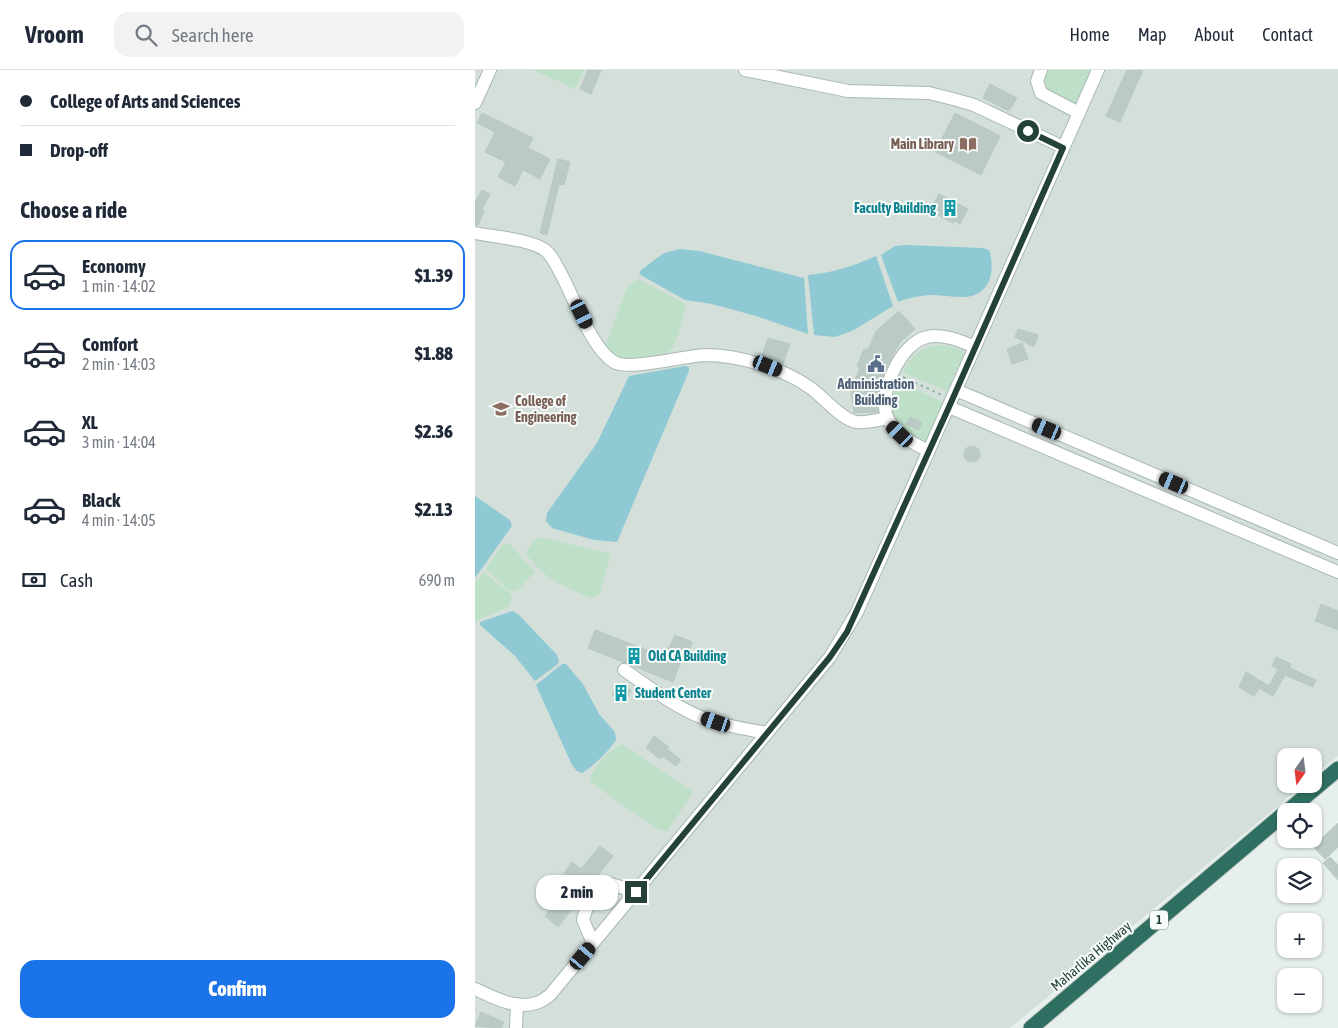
<!DOCTYPE html>
<meta charset="utf-8">
<style>
body{margin:0;font-family:"Asap Condensed",sans-serif;background:#f2f2f3;color:#1f2937;height:100vh;display:flex;flex-direction:column;font-size:19px;white-space:nowrap}
*{box-sizing:border-box;margin:0}
p{font-size:16px;color:#747a83}
.icon{flex:none;width:28px;height:28px;fill:none;stroke:currentColor;stroke-width:2;stroke-linecap:round;stroke-linejoin:round}
.map{position:relative;flex:1;overflow:hidden}
.drawer{display:flex;flex-direction:column;background:#fff;width:475px}
.drawer>*{flex:none}
.top-card{display:grid;align-content:center;height:110px;padding:0 20px;background:#fff}
.needle{width:32px;rotate:194deg}
.buttons{position:absolute;left:802px;top:678px;display:grid;gap:10px}
.buttons a{display:grid;place-items:center;width:45px;height:45px;border-radius:10px;background:#fff;box-shadow:0 1px 4px #0004;font-size:25px}
.end{position:absolute;width:22px;height:22px;margin:-11px;border:6px solid #24423a;background:#fff;box-shadow:0 0 0 2px #fff}
.from{border-radius:50%}
.bubble{position:absolute;height:35px;border-radius:15px;background:#fff;box-shadow:0 1px 4px #0004;font-size:16px;font-weight:800;line-height:35px;text-align:center}
.car{position:absolute;width:15px;height:30px;margin:-15px -8px;border-radius:6px;box-shadow:0 0 4px 1px #0007;background:linear-gradient(#222 24%,#8ab4d8 0 40%,#222 0 76%,#8ab4d8 0 86%,#222 0)}
.top-card b{display:flex;align-items:center;gap:18px;height:48px;font-size:19px}
.top-card b+b{border-top:1px solid #e0e1e3}
.top-card i{width:12px;height:12px;background:#1f2937}
ul{padding:0;list-style:none}
li{display:flex;align-items:center;gap:15px;height:70px;margin:0 10px 8px;padding:0 10px;border:2px solid transparent;border-radius:15px}
li div{flex:1}
li b{display:block;font-size:19px}
li em{font-style:normal;font-weight:800}
li.active{border-color:#1a73e8}
li>.icon{width:45px;height:45px;stroke-width:1.5}
h2{padding:0 20px;font-size:22px;line-height:60px}
.pay{display:flex;align-items:center;gap:12px;height:55px;padding:0 20px;font-size:19px}
.pay p{margin-inline-start:auto}
.button{display:flex;gap:10px;margin-top:auto;padding:10px 20px}
.button a{flex:1;height:58px;border-radius:15px;background:#1a73e8;color:#fff;font-size:20px;font-weight:800;line-height:58px;text-align:center}
header{display:flex;align-items:center;gap:30px;box-sizing:border-box;height:70px;padding:0 25px;background:#fff;border-bottom:1px solid #e0e1e3}
header strong{font-size:24px}
nav{display:flex;gap:28px;margin-inline-start:auto;font-size:18px}
.search{width:350px;height:45px;background:#f2f2f3;display:flex;align-items:center;gap:12px;box-sizing:border-box;padding:0 18px;border-radius:15px;color:#747a83;font-size:19px}
main{display:flex;flex:1;min-height:0}
.map>svg:first-child{display:block}
</style>
<header>
<strong>Vroom</strong>
<div class="search"><svg class="icon" aria-label="search" viewBox="0 0 24 24"><circle cx="10" cy="10" r="6"/><path d="M15 15l6 6"/></svg>Search here</div>
<nav><a>Home</a><a>Map</a><a>About</a><a>Contact</a></nav>
</header>
<main>
<section class="drawer">
<div class="top-card">
<b><i class="from"></i>College of Arts and Sciences</b>
<b><i></i>Drop-off</b>
</div>
<h2>Choose a ride</h2>
<ul>
<li class="active"><svg class="icon" aria-label="car" viewBox="0 0 24 24"><path d="M5 17H2v-5l4-1 3-4h7l3 4 3 1v5h-3M9 17h6M6 11h13"/><circle cx="7" cy="17" r="2"/><circle cx="17" cy="17" r="2"/></svg><div><b>Economy</b><p>1 min · 14:02</p></div><em>$1.39</em></li>
<li><svg class="icon" aria-label="car" viewBox="0 0 24 24"><path d="M5 17H2v-5l4-1 3-4h7l3 4 3 1v5h-3M9 17h6M6 11h13"/><circle cx="7" cy="17" r="2"/><circle cx="17" cy="17" r="2"/></svg><div><b>Comfort</b><p>2 min · 14:03</p></div><em>$1.88</em></li>
<li><svg class="icon" aria-label="car" viewBox="0 0 24 24"><path d="M5 17H2v-5l4-1 3-4h7l3 4 3 1v5h-3M9 17h6M6 11h13"/><circle cx="7" cy="17" r="2"/><circle cx="17" cy="17" r="2"/></svg><div><b>XL</b><p>3 min · 14:04</p></div><em>$2.36</em></li>
<li><svg class="icon" aria-label="car" viewBox="0 0 24 24"><path d="M5 17H2v-5l4-1 3-4h7l3 4 3 1v5h-3M9 17h6M6 11h13"/><circle cx="7" cy="17" r="2"/><circle cx="17" cy="17" r="2"/></svg><div><b>Black</b><p>4 min · 14:05</p></div><em>$2.13</em></li>
</ul>
<div class="pay"><svg class="icon" aria-label="cash" viewBox="0 0 24 24"><path d="M3 7h18v10H3z"/><circle cx="12" cy="12" r="2"/></svg>Cash<p>690 m</p></div>
<div class="button"><a>Confirm</a></div>
</section>
<div class="map">
<svg width="863" height="958" viewBox="0 0 863 958">
<rect width="100%" height="100%" fill="#e6efeb"/>
<path fill="#d4dfda" d="M0,0H863V686L839,706V686H811V714H829L535,958H0Z"/>
<g fill="#bfe0c8">
<path d="M58,0H109L100,19Z"/>
<path d="M570,0H616L600,34C579,24 565,26 570,0Z"/>
<path d="M163,209L211,234C208,246 203,270 197,279C190,287 155,292 145,288C138,286 135,280 131,275L151,220L157,213Z"/>
<path d="M468,275L487,280L489,284L472,321L427,302C438,284 447,276 468,275Z"/>
<path d="M423,311L468,332L452,371L450,372C424,363 406,337 423,311Z"/>
<path d="M65,467L136,484L125,523L121,527L115,528C88,515 68,509 51,483L57,473Z"/>
<path d="M31,473L35,474L60,502L42,521H34L11,499L28,474Z"/>
<path d="M9,502L36,524L37,529L32,538L0,551V513Z"/>
<path d="M147,674L217,721V724L192,761H188L181,758L115,712C115,699 135,679 147,674Z"/>
</g>
<g fill="#8ec9d4">
<path d="M431,175L508,178L514,180C521,201 515,226 489,227C477,227 465,225 454,225C443,226 433,228 423,232L406,185L420,176Z"/>
<path d="M205,179L224,181L329,208L333,264L281,246L237,234L210,230L164,204L166,200L189,183Z"/>
<path d="M401,186L418,236L379,260L360,267L339,265L333,205C358,203 378,196 401,186Z"/>
<path d="M210,296L214,297V301L142,472L119,470L77,458L71,451L72,443L122,373L154,306Z"/>
<path d="M0,426L35,450L37,456L0,508Z"/>
<path d="M37,541L43,544L82,585L84,591L83,594L60,611L40,586L5,555V552Z"/>
<path d="M87,594H91L108,614L124,644L140,662L141,670C133,682 120,695 107,703L102,701L97,695L61,615Z"/>
</g>
<g fill="#bbcac4" stroke="#b8c9c2">
<path d="M113,0H126L116,24L105,19Z"/>
<path d="M652,0H668L645,52L631,46Z"/>
<path d="M515,14L542,28L534,41L508,28Z"/>
<path d="M7,43L58,68L53,78L75,89L65,109L48,100L40,116L23,107L31,92L10,82L20,62L2,53Z"/>
<path d="M480,43L525,66L506,105L460,82Z"/>
<path d="M83,89L95,92L89,115L84,114L72,165L65,163Z"/>
<path d="M7,120L15,124L7,140L9,142L3,155H0V132Z"/>
<path d="M464,124L493,139L485,154L480,151L478,153L463,145L466,142L457,137Z"/>
<path d="M424,241L440,259L425,272L411,298L402,324V342L379,343L376,320L385,298L382,296L389,279L393,280L401,261Z"/>
<path d="M543,259L563,265L559,277L540,267Z"/>
<path d="M293,268L315,274L308,294L287,286Z"/>
<path d="M547,273L553,289L537,294L532,279Z"/>
<path d="M435,347L447,353L443,360L431,354Z"/>
<circle cx="497" cy="384" r="8"/>
<path d="M846,534L863,541V560L840,551Z"/>
<path d="M120,560L190,587L200,565L217,572L212,585L209,583L198,612L113,578Z"/>
<path d="M801,587L816,594L815,598L841,610L838,617L810,605L798,626L784,618L779,626L764,617L771,602L794,616L803,599L797,596Z"/>
<path d="M142,614L156,620L150,632L137,625Z"/>
<path d="M179,666L194,677L192,679L206,690L201,696L187,686L185,689L171,678Z"/>
<path d="M863,753V777L850,789L835,773L842,767L845,770Z"/>
<path d="M125,776L138,786L83,857L70,846L85,826L80,823L93,806L89,803L97,792L106,799Z"/>
<path d="M855,787L863,795V810L848,793Z"/>
<path d="M6,942L29,952L26,958L0,956Z"/>
</g>
<g fill="none" stroke-linecap="round" stroke-linejoin="round">
<g stroke="#a8b8b2" stroke-width="14">
<g id="minor">
<path d="M270,0L373,21L454,23L478,29L499,35L588,77"/>
<path d="M566,0L562,11L566,23L604,43"/>
<path d="M0,33L15,0"/>
<path d="M0,163C19,167 54,169 70,180C77,185 81,195 85,202C99,227 116,278 139,292C154,301 209,286 229,285C263,285 309,298 337,319C348,327 368,351 382,352C391,353 403,350 412,348"/>
<path d="M481,320L863,483"/>
<path d="M474,337L863,502"/>
<path d="M454,381C439,374 421,365 413,349C401,326 426,272 452,267C467,263 486,271 500,277"/>
<path d="M149,600C174,617 200,637 228,648C249,656 271,659 292,663"/>
<path d="M118,873L108,850C111,835 122,820 136,814L161,822"/>
<path d="M0,919C18,927 41,940 61,933C66,932 71,928 75,925L355,587L382,542L623,0"/>
<path d="M41,958L42,934"/>
</g>
</g>
<g stroke="#c2cac8" stroke-width="17">
<g id="highway">
<path d="M813,741L863,699"/>
<path d="M556,958L811,742"/>
</g>
</g>
<path stroke="#86b3a5" stroke-width="2" stroke-dasharray="2.5 4" stroke-linecap="butt" d="M428,307L467,325"/>
<use href="#minor" stroke="#fff" stroke-width="12"/>
<use href="#highway" stroke="#2f6f62" stroke-width="15"/>
</g>
<g fill="none" stroke-linecap="round" stroke-linejoin="round">
<path stroke="#24423a" stroke-width="6" d="M161,822L355,587L372,562L474,337L588,78L553,61"/>
</g>
<defs>
<g id="library-bare" transform="scale(1.35)"><path d="M-6-4Q-3-5.5-.7-3.5V5Q-3 3-6 4ZM6-4Q3-5.5 .7-3.5V5Q3 3 6 4Z" fill="#8d6e63" stroke="#f7fbf9" stroke-width="2.5" paint-order="stroke"/></g>
<g id="building-bare" transform="scale(1.35)"><path d="M-4-6H4V6H1V3H-1V6H-4ZM-2.5-4.3h1.7v1.8h-1.7ZM.8-4.3h1.7v1.8H.8ZM-2.5-1h1.7V.8h-1.7ZM.8-1h1.7V.8H.8Z" fill="#0f9aa8" stroke="#f7fbf9" stroke-width="2.5" paint-order="stroke"/></g>
<g id="civic-bare" transform="scale(1.35)"><path d="M-.6-6.5H3V-4.5H.6V-3L4-1V1h2V6H-6V1h2V-1L-.6-3ZM-1.2 2.5V6h2.4V2.5Z" fill="#5c6f8a" stroke="#f7fbf9" stroke-width="2.5" paint-order="stroke"/></g>
<g id="university-bare" transform="scale(1.35)"><path d="M0-5L7-2L0 1L-7-2ZM-4 1L0 2.5L4 1V4Q0 6-4 4Z" fill="#8d6e63" stroke="#f7fbf9" stroke-width="2.5" paint-order="stroke"/></g>
</defs>
<g fill-rule="evenodd">
<use href="#library-bare" x="493" y="74"/>
<use href="#building-bare" x="475" y="138"/>
<use href="#civic-bare" x="401" y="294"/>
<use href="#university-bare" x="26" y="339"/>
<use href="#building-bare" x="159" y="586"/>
<use href="#building-bare" x="146" y="623"/>
</g>
<g text-anchor="middle" stroke-width="4" stroke-linejoin="round" paint-order="stroke">
<rect fill="#f7fbf9" stroke="#637a73" stroke-width="1" x="675" y="840.5" width="18" height="19" rx="4"/>
<g font-size="12" font-weight="bold" fill="#24423a">
<text x="684" y="854">1</text>
</g>
<g font-size="14" font-weight="bold" fill="#785e54" stroke="#f7fbf9" text-anchor="end">
<text x="479" y="79">Main Library</text>
<text x="40" y="336" text-anchor="start">College of<tspan x="40" dy="16">Engineering</tspan></text>
</g>
<g font-size="14" font-weight="bold" fill="#0d838f" stroke="#f7fbf9" text-anchor="start">
<text x="461" y="143" text-anchor="end">Faculty Building</text>
<text x="173" y="591">Old CA Building</text>
<text x="160" y="628">Student Center</text>
</g>
<g font-size="14" font-weight="bold" fill="#4e5e75" stroke="#f7fbf9">
<text x="401" y="319">Administration<tspan x="401" dy="16">Building</tspan></text>
</g>
<g font-size="14" fill="#24423a" stroke="#f7fbf9">
<text transform="translate(616 886) rotate(-40)" y="5">Maharlika Highway</text>
</g>
</g>
</svg>
<div class="buttons">
<a><svg class="needle" viewBox="-14 -14 28 28"><path d="M0-13l5 13h-10z" fill="#e53935"/><path d="M0 13l5-13h-10z" fill="#747a83"/></svg></a>
<a><svg class="icon" aria-label="locate" viewBox="0 0 24 24"><circle cx="12" cy="12" r="6"/><path d="M12 2v4M12 18v4M2 12h4M18 12h4"/></svg></a>
<a><svg class="icon" aria-label="layers" viewBox="0 0 24 24"><path d="M12 4l9 5-9 5-9-5zM3 14l9 5 9-5"/></svg></a>
<a>+</a>
<a>−</a>
</div>
<i class="end from" style="left:553px;top:61px"></i>
<i class="end" style="left:161px;top:822px"></i>
<div class="bubble" style="left:61px;top:805px;width:82px">2 min</div>
<i class="car" style="left:107px;top:244px;rotate:154deg"></i>
<i class="car" style="left:293px;top:296px;rotate:112deg"></i>
<i class="car" style="left:572px;top:359px;rotate:293deg"></i>
<i class="car" style="left:425px;top:364px;rotate:314deg"></i>
<i class="car" style="left:699px;top:413px;rotate:293deg"></i>
<i class="car" style="left:241px;top:652px;rotate:289deg"></i>
<i class="car" style="left:108px;top:886px;rotate:40deg"></i>
</div>
</main>
